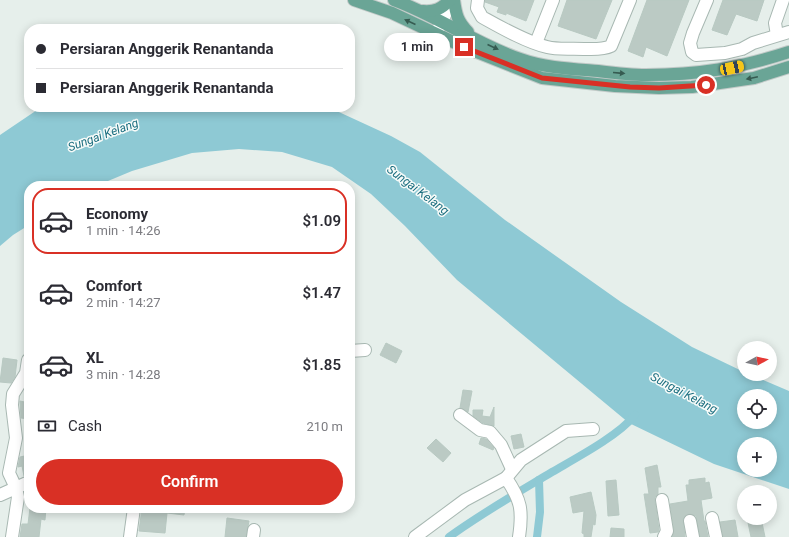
<!DOCTYPE html>
<meta charset="utf-8">
<style>
body{margin:0;font-family:Roboto,sans-serif;background:#f7f7f7;color:#2b2b33;height:100vh;display:flex;flex-direction:column;font-size:15px;white-space:nowrap}
*{box-sizing:border-box;margin:0}
p{font-size:13px;color:#7c7c81}
.icon{flex:none;width:22px;height:22px;fill:none;stroke:currentColor;stroke-width:2;stroke-linecap:round;stroke-linejoin:round}
.map{position:relative;flex:1;overflow:hidden}
.details{position:absolute;left:24px;top:181px;width:331px;height:332px;display:flex;flex-direction:column;background:#fff;border-radius:16px;box-shadow:0 2px 10px #0003}
.details>*{flex:none}
.top-card{position:absolute;left:24px;top:24px;width:331px;height:88px;border-radius:16px;box-shadow:0 2px 10px #0003;display:grid;align-content:center;height:88px;padding:0 12px;background:#fff}
.needle{width:26px;rotate:82deg}
.fabs{position:absolute;left:737px;top:341px;display:grid;gap:8px}
.fabs a{display:grid;place-items:center;width:40px;height:40px;border-radius:50%;background:#fff;box-shadow:0 2px 10px #0003;font-size:20px}
.end{position:absolute;width:18px;height:18px;margin:-9px;border:5px solid #d93025;background:#fff;box-shadow:0 0 0 2px #fff}
.from{border-radius:50%}
.bubble{position:absolute;height:28px;border-radius:14px;background:#fff;box-shadow:0 2px 10px #0003;font-size:13px;font-weight:600;line-height:28px;text-align:center}
.car{position:absolute;width:12px;height:24px;margin:-12px -6px;border-radius:5px;box-shadow:0 0 3px 1px #0007;background:linear-gradient(#f5c518 24%,#345 0 40%,#f5c518 0 76%,#345 0 86%,#f5c518 0)}
.top-card b{display:flex;align-items:center;gap:14px;height:38px;font-size:15px}
.top-card b+b{border-top:1px solid #e1e1e2}
.top-card i{width:10px;height:10px;background:#2b2b33}
ul{padding:7px 0 0;list-style:none}
li{display:flex;align-items:center;gap:12px;height:66px;margin:0 8px 6px;padding:0 4px;border:2px solid transparent;border-radius:16px}
li div{flex:1}
li b{display:block;font-size:15px}
li em{font-style:normal;font-weight:600}
li.selected{border-color:#d93025}
li>.icon{width:36px;height:36px;stroke-width:1.5}
.pay{display:flex;align-items:center;gap:10px;height:44px;padding:0 12px;font-size:15px}
.pay p{margin-inline-start:auto}
.button{display:flex;gap:8px;margin-top:auto;padding:8px 12px}
.button a{flex:1;height:46px;border-radius:24px;background:#d93025;color:#fff;font-size:16px;font-weight:600;line-height:46px;text-align:center}
.map>svg:first-child{display:block}
</style>
<div class="map">
<svg width="789" height="537" viewBox="0 0 789 537">
<rect width="100%" height="100%" fill="#e6efeb"/>
<path fill="#8ec9d4" fill-rule="evenodd" d="M44,107H328L391,136L420,152L505,220L621,302L692,347L744,372V374H749L789,391V489L714,464L629,423L457,280L405,226L371,194L332,167L282,152L239,149L192,153L132,171L96,186H29V225L13,235L0,246V135L37,110ZM744,396H770V422H744ZM744,444H770V470H744Z"/>
<g fill="none" stroke-linecap="round" stroke-linejoin="round">
<g stroke="#8ec9d4" stroke-width="8">
<path d="M449,537C482,513 517,493 552,472C576,458 618,436 635,415"/>
<path d="M537,537L540,512L539,480"/>
</g>
</g>
<g fill="#bbcac4" stroke="#b8c9c2">
<path d="M485,0H534L526,21L506,13V15L497,12L499,7L485,2Z"/>
<path d="M567,0H612L596,39L558,26Z"/>
<path d="M647,0H689L667,56L646,47L643,57L628,51Z"/>
<path d="M723,0H764L757,21L736,14L727,35L712,30Z"/>
<path d="M386,343L402,351L396,363L380,355Z"/>
<path d="M3,358L17,360L15,377L11,383L0,382Z"/>
<path d="M463,390L472,391L468,412L460,408Z"/>
<path d="M20,401L29,403V419L21,418Z"/>
<path d="M494,407V426L483,423L473,416V410H483L482,416L490,417Z"/>
<path d="M521,434L524,447L514,449L511,436Z"/>
<path d="M481,438L486,439L494,448L493,450L479,444Z"/>
<path d="M436,439L451,453L443,462L427,448Z"/>
<path d="M29,455V475L24,476L22,466L18,467L20,457Z"/>
<path d="M657,465L661,487H658V494L655,497V501L659,530L658,532L650,533L644,494H649L645,468Z"/>
<path d="M705,478V483L709,482L712,498L701,500L704,521H705L708,537H700L696,516L689,514L683,519L685,537H672L674,530L670,504L688,501L686,485H689V480Z"/>
<path d="M616,480L619,515L608,516L606,481Z"/>
<path d="M591,492L596,515L595,525L593,524L591,537H584V534L582,533L584,511L573,513L570,497Z"/>
<path d="M30,508H46L45,520L41,519L39,537H20L22,524H28Z"/>
<path d="M142,508H185L184,515L167,513L165,533L139,531Z"/>
<path d="M227,518L249,521L246,537H225Z"/>
<path d="M747,518H761L765,537H751Z"/>
<path d="M735,520L738,537H723L720,522Z"/>
<path d="M611,528L624,529V537H610Z"/>
</g>
<g fill="none" stroke-linecap="round" stroke-linejoin="round">
<g stroke="#a8b8b2" stroke-width="14">
<g id="minor">
<path d="M478,0L477,8L482,17C500,27 526,42 547,47C558,50 572,48 584,49C593,49 603,50 611,46L630,0"/>
<path d="M707,0L693,33L690,43L692,52L696,55L725,53L742,49L753,43L789,32"/>
<path d="M436,34L452,0"/>
<path d="M777,35L775,23L783,0"/>
<path d="M536,43L553,0"/>
<path d="M350,351L365,350"/>
<path d="M460,415L480,430L490,432L501,445L512,469"/>
<path d="M506,478L521,460L566,431L593,429"/>
<path d="M0,495L29,482"/>
<path d="M662,500L667,531L664,537"/>
<path d="M712,518L716,537"/>
<path d="M690,521L693,537"/>
<path d="M12,537L18,497L16,488L9,473L16,438L12,405L13,394L26,373L28,360"/>
<path d="M130,537L134,508"/>
<path d="M253,537L254,530"/>
<path d="M415,537L465,500L506,478C521,500 523,510 519,537"/>
</g>
</g>
<g stroke="#c2cac8" stroke-width="14">
<g id="major">
<path d="M354,0L392,13L464,47L542,78L615,86L659,88L692,87L754,78L789,67"/>
<path d="M394,0C438,16 476,44 520,59C545,68 572,69 598,71C614,73 630,75 646,75C698,75 740,68 789,52"/>
<path d="M454,0C456,15 458,22 468,32"/>
<path d="M423,11C435,12 441,9 450,0"/>
</g>
</g>
<use href="#minor" stroke="#fff" stroke-width="12"/>
<use href="#major" stroke="#6aa596" stroke-width="12"/>
</g>
<defs><path id="oneway-solid" d="M-6-.8H1V-3.2L6.5 0L1 3.2V.8H-6Z"/></defs>
<g fill="#365b51">
<use href="#oneway-solid" transform="translate(410 22) rotate(-156)"/>
<use href="#oneway-solid" transform="translate(493 47) rotate(24)"/>
<use href="#oneway-solid" transform="translate(619 73) rotate(5)"/>
<use href="#oneway-solid" transform="translate(752 78) rotate(168)"/>
</g>
<g fill="none" stroke-linecap="round" stroke-linejoin="round">
<path stroke="#d93025" stroke-width="5" d="M464,47L542,78L630,87L659,88L706,85"/>
</g>
<g text-anchor="middle" stroke-width="3" stroke-linejoin="round" paint-order="stroke">
<g font-size="12" font-style="italic" fill="#1c6f80" stroke="#f7fbf9">
<text transform="translate(103 135) rotate(-20)" y="4">Sungai Kelang</text>
<text transform="translate(418 190) rotate(37)" y="4">Sungai Kelang</text>
<text transform="translate(684 393) rotate(28)" y="4">Sungai Kelang</text>
</g>
</g>
</svg>
<div class="fabs">
<a><svg class="needle" viewBox="-14 -14 28 28"><path d="M0-13l5 13h-10z" fill="#e53935"/><path d="M0 13l5-13h-10z" fill="#7c7c81"/></svg></a>
<a><svg class="icon" aria-label="locate" viewBox="0 0 24 24"><circle cx="12" cy="12" r="6"/><path d="M12 2v4M12 18v4M2 12h4M18 12h4"/></svg></a>
<a>+</a>
<a>−</a>
</div>
<i class="end from" style="left:706px;top:85px"></i>
<i class="end" style="left:464px;top:47px"></i>
<div class="bubble" style="left:384px;top:33px;width:66px">1 min</div>
<i class="car" style="left:732px;top:68px;rotate:78deg"></i>
<div class="top-card">
<b><i class="from"></i>Persiaran Anggerik Renantanda</b>
<b><i></i>Persiaran Anggerik Renantanda</b>
</div>
<section class="details">
<ul>
<li class="selected"><svg class="icon" aria-label="car" viewBox="0 0 24 24"><path d="M5 17H2v-5l4-1 3-4h7l3 4 3 1v5h-3M9 17h6M6 11h13"/><circle cx="7" cy="17" r="2"/><circle cx="17" cy="17" r="2"/></svg><div><b>Economy</b><p>1 min · 14:26</p></div><em>$1.09</em></li>
<li><svg class="icon" aria-label="car" viewBox="0 0 24 24"><path d="M5 17H2v-5l4-1 3-4h7l3 4 3 1v5h-3M9 17h6M6 11h13"/><circle cx="7" cy="17" r="2"/><circle cx="17" cy="17" r="2"/></svg><div><b>Comfort</b><p>2 min · 14:27</p></div><em>$1.47</em></li>
<li><svg class="icon" aria-label="car" viewBox="0 0 24 24"><path d="M5 17H2v-5l4-1 3-4h7l3 4 3 1v5h-3M9 17h6M6 11h13"/><circle cx="7" cy="17" r="2"/><circle cx="17" cy="17" r="2"/></svg><div><b>XL</b><p>3 min · 14:28</p></div><em>$1.85</em></li>
</ul>
<div class="pay"><svg class="icon" aria-label="cash" viewBox="0 0 24 24"><path d="M3 7h18v10H3z"/><circle cx="12" cy="12" r="2"/></svg>Cash<p>210 m</p></div>
<div class="button"><a>Confirm</a></div>
</section>
</div>
